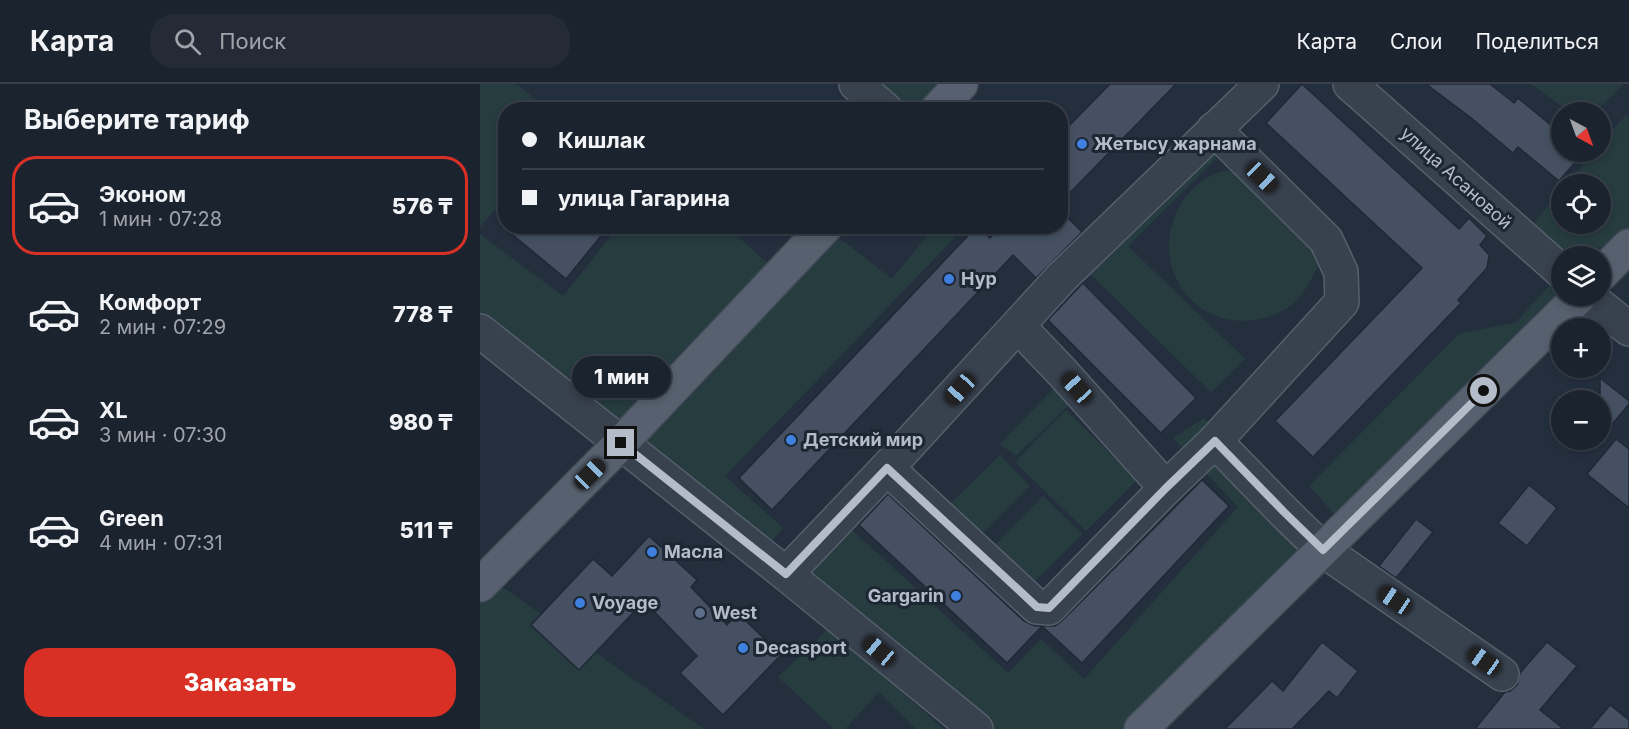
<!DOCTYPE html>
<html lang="ru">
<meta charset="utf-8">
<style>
body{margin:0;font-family:Inter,sans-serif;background:#242b36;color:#f1f3f6;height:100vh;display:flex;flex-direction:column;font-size:22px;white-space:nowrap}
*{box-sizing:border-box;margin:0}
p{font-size:20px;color:#a0a4aa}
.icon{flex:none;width:33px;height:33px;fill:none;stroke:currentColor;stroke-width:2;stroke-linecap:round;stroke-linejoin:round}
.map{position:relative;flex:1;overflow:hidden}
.panel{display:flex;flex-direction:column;background:#1b232e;width:480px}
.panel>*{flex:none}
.banner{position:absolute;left:18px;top:18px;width:570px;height:132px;border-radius:24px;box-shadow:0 3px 9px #0003,0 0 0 2px #39404a;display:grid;align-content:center;height:132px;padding:0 24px;background:#1b232e}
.needle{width:39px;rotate:139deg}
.tools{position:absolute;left:1071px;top:18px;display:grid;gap:12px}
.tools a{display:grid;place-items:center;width:60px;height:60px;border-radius:50%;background:#1b232e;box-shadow:0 3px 9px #0003,0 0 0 2px #39404a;font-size:30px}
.end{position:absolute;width:27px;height:27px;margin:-14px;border:8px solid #b4bcc9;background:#111;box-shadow:0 0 0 3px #111}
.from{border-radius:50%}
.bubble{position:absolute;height:42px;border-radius:21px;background:#1b232e;box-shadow:0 3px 9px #0003,0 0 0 2px #39404a;font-size:20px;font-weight:800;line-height:42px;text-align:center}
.car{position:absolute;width:18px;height:36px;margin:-18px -9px;border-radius:8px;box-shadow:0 0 4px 2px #0007;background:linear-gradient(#222 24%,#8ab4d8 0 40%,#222 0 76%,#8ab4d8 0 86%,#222 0)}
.banner b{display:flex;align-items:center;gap:21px;height:57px;font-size:22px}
.banner b+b{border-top:2px solid #39404a}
.banner i{width:15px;height:15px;background:#f1f3f6}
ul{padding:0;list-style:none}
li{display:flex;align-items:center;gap:18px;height:99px;margin:0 12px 9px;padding:0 12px;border:3px solid transparent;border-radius:24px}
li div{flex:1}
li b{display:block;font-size:22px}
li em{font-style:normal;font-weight:800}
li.active{border-color:#d93025}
li>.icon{width:54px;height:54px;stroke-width:1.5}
h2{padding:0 24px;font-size:27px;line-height:72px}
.primary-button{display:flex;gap:12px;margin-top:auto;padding:12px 24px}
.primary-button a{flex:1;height:69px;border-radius:24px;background:#d93025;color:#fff;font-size:24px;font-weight:800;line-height:69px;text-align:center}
header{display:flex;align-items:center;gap:36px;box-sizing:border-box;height:84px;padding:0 30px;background:#1b232e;border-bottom:2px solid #39404a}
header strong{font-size:28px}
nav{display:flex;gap:33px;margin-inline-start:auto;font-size:21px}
.search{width:420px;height:54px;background:#242b36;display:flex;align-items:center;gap:15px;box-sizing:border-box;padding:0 21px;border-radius:24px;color:#a0a4aa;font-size:22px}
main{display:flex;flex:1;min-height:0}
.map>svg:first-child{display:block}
</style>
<header>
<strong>Карта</strong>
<div class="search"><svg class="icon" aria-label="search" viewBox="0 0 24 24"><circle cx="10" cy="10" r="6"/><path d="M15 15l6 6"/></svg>Поиск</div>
<nav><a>Карта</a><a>Слои</a><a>Поделиться</a></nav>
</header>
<main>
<section class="panel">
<h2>Выберите тариф</h2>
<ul>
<li class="active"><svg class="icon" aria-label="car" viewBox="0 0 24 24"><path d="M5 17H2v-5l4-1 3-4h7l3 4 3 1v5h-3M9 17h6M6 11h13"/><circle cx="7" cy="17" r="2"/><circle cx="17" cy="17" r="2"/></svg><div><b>Эконом</b><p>1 мин · 07:28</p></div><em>576 ₸</em></li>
<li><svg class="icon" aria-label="car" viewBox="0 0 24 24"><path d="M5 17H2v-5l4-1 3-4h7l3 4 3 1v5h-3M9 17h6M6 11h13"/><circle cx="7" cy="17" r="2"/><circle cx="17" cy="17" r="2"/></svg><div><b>Комфорт</b><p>2 мин · 07:29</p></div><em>778 ₸</em></li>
<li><svg class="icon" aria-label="car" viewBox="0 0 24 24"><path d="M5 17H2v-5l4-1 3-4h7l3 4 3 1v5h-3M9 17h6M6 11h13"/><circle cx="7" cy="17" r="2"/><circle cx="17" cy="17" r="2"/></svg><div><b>XL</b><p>3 мин · 07:30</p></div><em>980 ₸</em></li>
<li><svg class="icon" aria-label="car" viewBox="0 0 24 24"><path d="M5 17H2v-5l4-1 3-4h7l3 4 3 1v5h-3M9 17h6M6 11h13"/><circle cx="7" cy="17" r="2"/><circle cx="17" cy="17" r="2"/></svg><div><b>Green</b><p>4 мин · 07:31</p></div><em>511 ₸</em></li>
</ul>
<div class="primary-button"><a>Заказать</a></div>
</section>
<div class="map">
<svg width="1149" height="645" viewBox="0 0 1149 645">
<rect width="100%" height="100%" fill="#242f3e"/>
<g fill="#263c3f">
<path d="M0,0H37L67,25L26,26L25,114L0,143Z"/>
<path d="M392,0H464L439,26L424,25Z"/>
<path d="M1051,0H1144L1115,28H1090Z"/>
<path d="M1146,31L1149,34V151L1120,172H1082L1049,145L1081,106L1082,140H1120V100H1086L1115,68H1120L1121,60Z"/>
<path d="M758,53L648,162L765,275L731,308L604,184L619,141Z"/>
<path d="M776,84L800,92L840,177C827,207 814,228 780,235C712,249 666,178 701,120C707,110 716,100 727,94C742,85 759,85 776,84Z"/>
<path d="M138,143H247L294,185L136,345L0,229V150L83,212Z"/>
<path d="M454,143H485L245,392L303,444L280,471L148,365L353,149L412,195Z"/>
<path d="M1072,199L1081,208L858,434L829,402L980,249L1035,239Z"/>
<path d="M578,300L593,317L536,372L520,360Z"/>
<path d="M586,326L657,396L606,447L535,378Z"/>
<path d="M724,334L847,448L649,645H508L299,476L346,422L528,589L561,555L604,595L758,423L693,354Z"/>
<path d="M520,371L550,402L501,451L470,420Z"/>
<path d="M563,412L602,450L550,502L512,464Z"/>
<path d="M14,497L224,645H0V511Z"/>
<path d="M350,543L463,645H436L399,608L365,645H354L298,593Z"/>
</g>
<g fill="#455162" stroke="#1f2835" stroke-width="1.5">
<path d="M630,0H696L580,119V51Z"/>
<path d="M822,0L979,145L989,134L1007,152L1000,161L1009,171L1007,184L978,216L981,219L833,373L795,337L942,184L786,39Z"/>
<path d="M946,0H1010L1034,19L1038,14L1082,50V68H1104L1079,97L1038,63L1033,69L990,33Z"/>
<path d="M580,126L602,148L556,194L533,171L292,426L259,394L497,142L510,154L522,142H580Z"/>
<path d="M22,142H129L86,195Z"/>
<path d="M603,199L716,314L681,349L568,236Z"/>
<path d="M1120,294L1149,317V320L1120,355Z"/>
<path d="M1136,355L1149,365V424L1107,390Z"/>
<path d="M722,396L749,422L602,579L562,542H575L582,537Z"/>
<path d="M1049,401L1077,424L1047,462L1018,439Z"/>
<path d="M408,410L544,537L555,542H562L527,579L379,441Z"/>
<path d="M936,435L953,448L916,494L899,482Z"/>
<path d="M169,452L217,496L211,503L247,541L258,529L301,571L243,631L200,589L217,572L164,517L99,586L51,541L113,475L132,492Z"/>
<path d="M842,558L878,587L857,614L849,607L812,645H745L792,597L803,607Z"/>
<path d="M1067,558L1097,582L1060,626L1084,645H995L1025,608L1030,607L1037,601L1040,589Z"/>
<path d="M1130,621L1149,636V645H1110Z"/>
</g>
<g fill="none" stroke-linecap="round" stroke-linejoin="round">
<g stroke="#565f6c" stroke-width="36">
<g id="minor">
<path d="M376,0L406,26"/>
<path d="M870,0L1082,188"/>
<path d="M734,45L846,156L861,188L862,218L735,357L804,428L843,466L1022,590"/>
<path d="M1108,212L1149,245"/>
<path d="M0,247L306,490L496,645"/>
<path d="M407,384L557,523L569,524L686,404L582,288L538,242"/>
<path d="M686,404L735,357"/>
<path d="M306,490L407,384L582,193L782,0"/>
</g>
</g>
<g stroke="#414a57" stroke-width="36">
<g id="major">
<path d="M457,26L481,0"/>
<path d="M1120,191L1149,162"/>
<path d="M0,501L141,359L346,142"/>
<path d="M661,645L1100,212"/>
</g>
</g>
<use href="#minor" stroke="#38414e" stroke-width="33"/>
<use href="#major" stroke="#56606e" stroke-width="33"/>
</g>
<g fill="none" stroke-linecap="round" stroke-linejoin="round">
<path stroke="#b4bcc9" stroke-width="8" d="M141,359L306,490L407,384L557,523L569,524L686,404L735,357L804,428L843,466L1004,307"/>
</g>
<g fill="#3f7fe0" stroke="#1d2633" stroke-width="2">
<circle cx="602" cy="60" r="6"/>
<circle cx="469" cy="195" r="6"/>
<circle cx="311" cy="356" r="6"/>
<circle cx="172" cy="468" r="6"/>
<circle cx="476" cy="512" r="6"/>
<circle cx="100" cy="519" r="6"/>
<circle cx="263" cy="564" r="6"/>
</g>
<circle fill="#5c6f8a" stroke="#1d2633" stroke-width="2" cx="220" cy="529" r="6"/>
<g text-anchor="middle" stroke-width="6" stroke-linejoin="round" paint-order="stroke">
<g font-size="18" font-weight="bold" fill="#b4bcc9" stroke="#1d2633" text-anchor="start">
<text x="614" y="66">Жетысу жарнама</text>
<text x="481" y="201">Нур</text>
<text x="323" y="362">Детский мир</text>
<text x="184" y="474">Масла</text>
<text x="464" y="518" text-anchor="end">Gargarin</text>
<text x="112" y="525">Voyage</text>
<text x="232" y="535">West</text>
<text x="275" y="570">Decasport</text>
</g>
<g font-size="18" fill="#b4bcc9" stroke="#1d2633">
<text transform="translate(976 94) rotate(42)" y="6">улица Асановой</text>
</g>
</g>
</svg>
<div class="tools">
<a><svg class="needle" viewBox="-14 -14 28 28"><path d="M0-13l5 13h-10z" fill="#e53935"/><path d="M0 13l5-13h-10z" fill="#a0a4aa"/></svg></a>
<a><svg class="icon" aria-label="locate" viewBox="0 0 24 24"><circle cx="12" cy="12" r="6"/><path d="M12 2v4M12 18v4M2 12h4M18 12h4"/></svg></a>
<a><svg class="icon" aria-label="layers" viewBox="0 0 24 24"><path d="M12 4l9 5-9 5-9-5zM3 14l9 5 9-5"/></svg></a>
<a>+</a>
<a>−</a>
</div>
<i class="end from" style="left:1004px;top:307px"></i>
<i class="end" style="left:141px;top:359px"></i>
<div class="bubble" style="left:92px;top:272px;width:99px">1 мин</div>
<i class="car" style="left:782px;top:93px;rotate:134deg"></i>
<i class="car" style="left:597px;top:304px;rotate:318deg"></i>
<i class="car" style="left:480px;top:305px;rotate:222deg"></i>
<i class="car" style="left:110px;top:390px;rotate:45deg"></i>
<i class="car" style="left:915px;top:516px;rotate:304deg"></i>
<i class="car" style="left:399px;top:567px;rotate:310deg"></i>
<i class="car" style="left:1004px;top:577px;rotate:305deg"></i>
<div class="banner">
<b><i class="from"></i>Кишлак</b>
<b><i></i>улица Гагарина</b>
</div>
</div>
</main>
